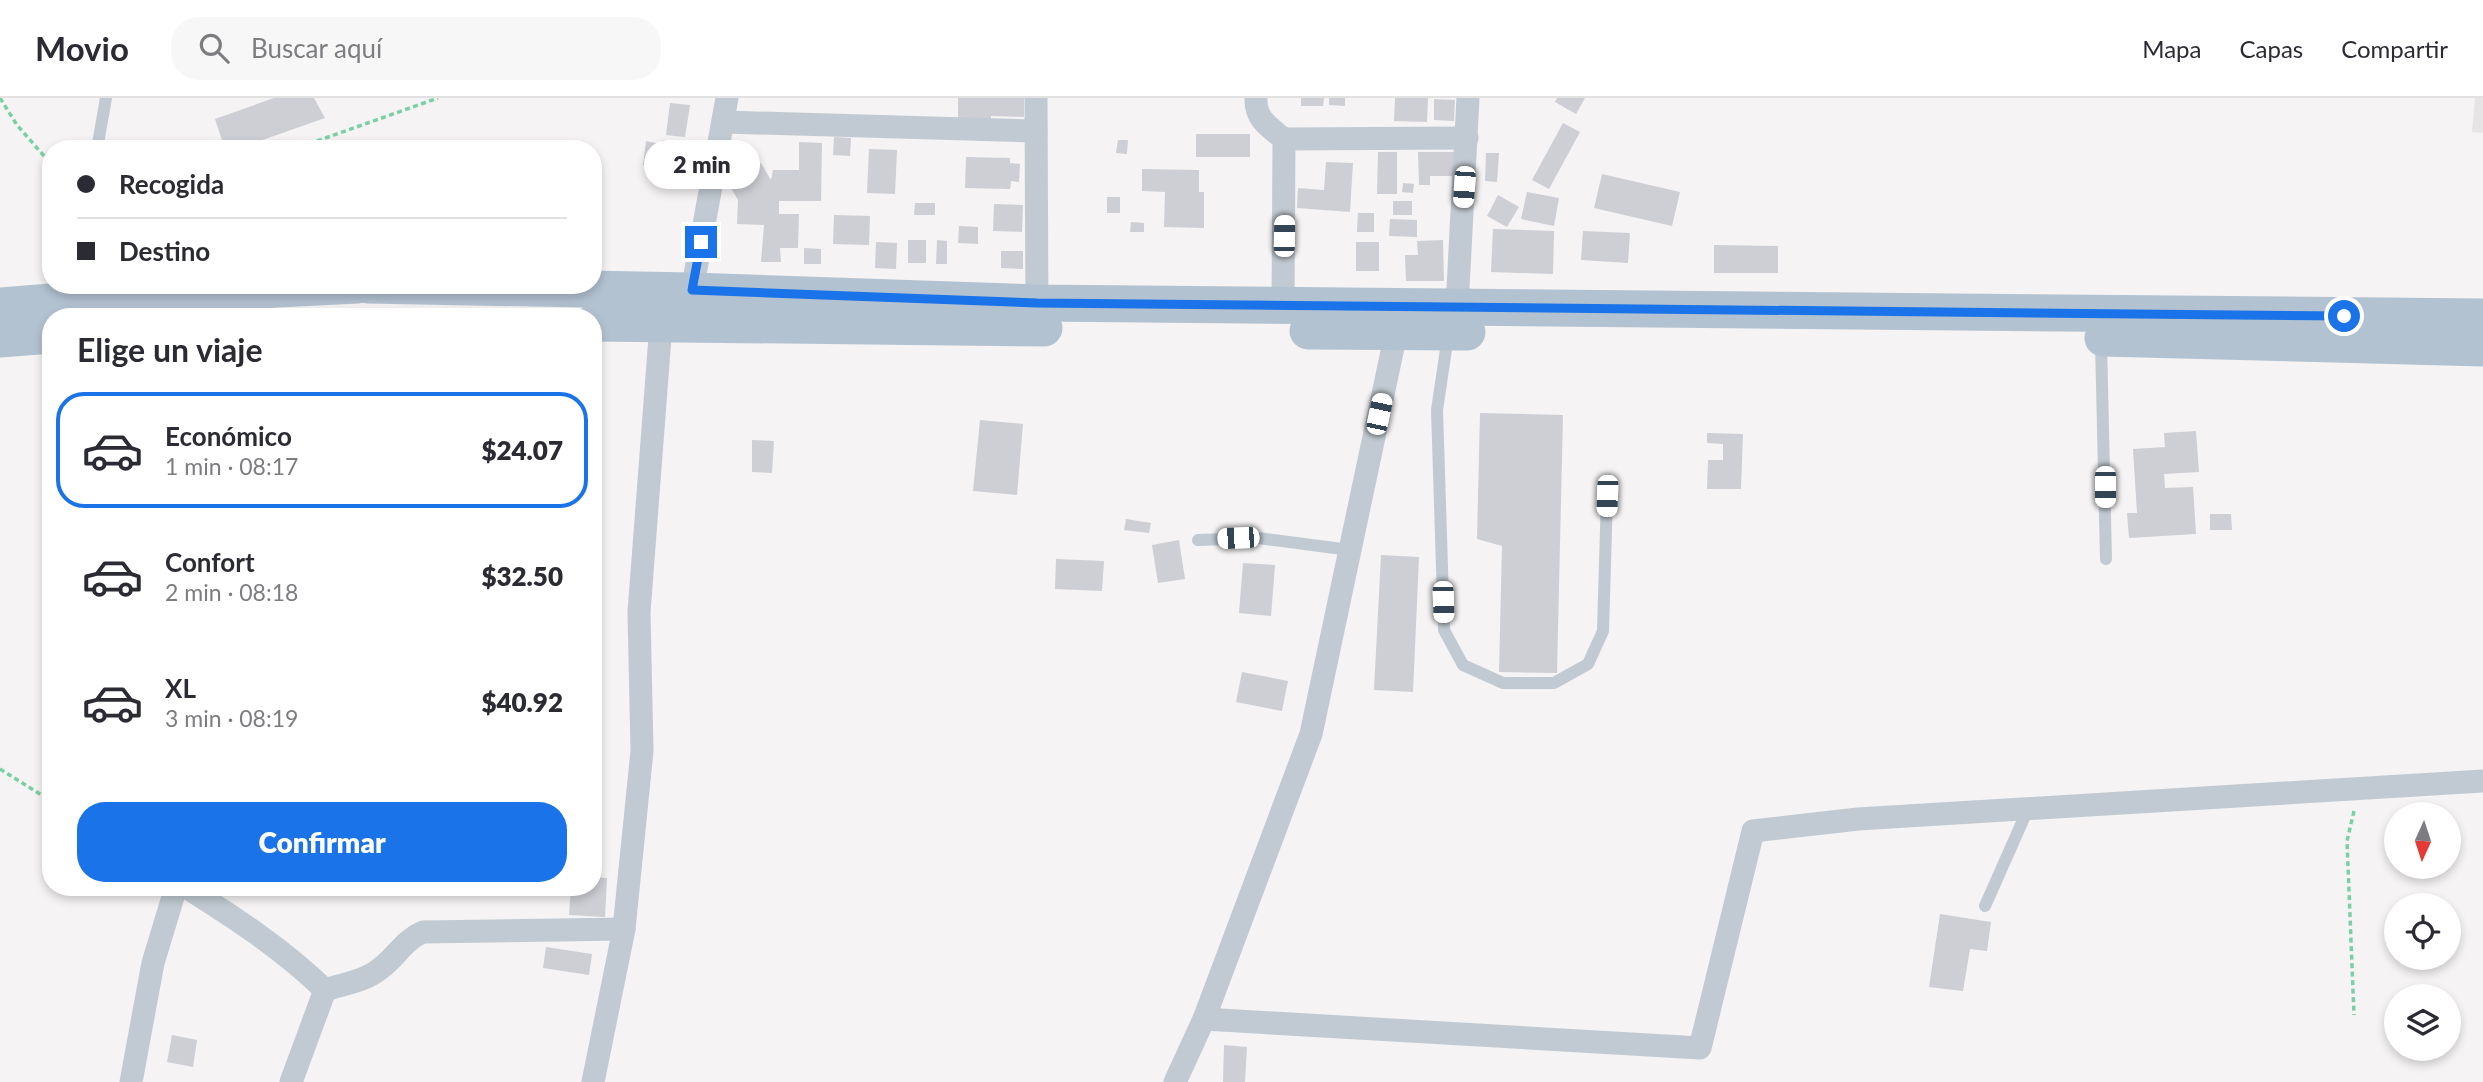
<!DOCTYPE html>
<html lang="es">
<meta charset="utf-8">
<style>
body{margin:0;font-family:Lato,sans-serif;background:#f7f7f7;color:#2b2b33;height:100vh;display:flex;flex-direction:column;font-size:26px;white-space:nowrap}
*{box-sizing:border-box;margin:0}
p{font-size:23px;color:#7c7c81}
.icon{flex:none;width:38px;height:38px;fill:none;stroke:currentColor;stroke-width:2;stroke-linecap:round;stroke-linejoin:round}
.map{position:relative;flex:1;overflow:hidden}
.details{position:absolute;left:42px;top:210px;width:560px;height:588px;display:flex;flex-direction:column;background:#fff;border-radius:28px;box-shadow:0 4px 10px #0003}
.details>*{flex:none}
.top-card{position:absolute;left:42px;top:42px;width:560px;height:154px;border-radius:28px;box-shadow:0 4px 10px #0003;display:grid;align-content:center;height:154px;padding:0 35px;background:#fff}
.needle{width:46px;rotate:183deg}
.fabs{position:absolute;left:2384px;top:704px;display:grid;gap:14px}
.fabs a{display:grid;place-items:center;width:77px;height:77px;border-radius:50%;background:#fff;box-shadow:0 4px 10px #0003;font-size:35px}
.end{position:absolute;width:32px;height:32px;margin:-16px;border:9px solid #1a73e8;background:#fff;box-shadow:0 0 0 4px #fff}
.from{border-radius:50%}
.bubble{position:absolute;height:49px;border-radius:24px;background:#fff;box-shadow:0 4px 10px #0003;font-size:23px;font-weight:800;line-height:49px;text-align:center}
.car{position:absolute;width:21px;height:42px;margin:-21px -10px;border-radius:9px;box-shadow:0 0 5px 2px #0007;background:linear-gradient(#fff 24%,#345 0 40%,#fff 0 76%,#345 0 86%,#fff 0)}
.top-card b{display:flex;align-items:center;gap:24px;height:66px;font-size:26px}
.top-card b+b{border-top:2px solid #e1e1e2}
.top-card i{width:18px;height:18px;background:#2b2b33}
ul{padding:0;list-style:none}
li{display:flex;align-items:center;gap:21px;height:116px;margin:0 14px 10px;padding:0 21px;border:4px solid transparent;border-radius:28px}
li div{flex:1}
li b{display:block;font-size:26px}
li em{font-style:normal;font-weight:800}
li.selected{border-color:#1a73e8}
li>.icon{width:63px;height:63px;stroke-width:1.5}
h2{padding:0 35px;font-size:32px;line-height:84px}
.cta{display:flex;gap:14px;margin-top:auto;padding:14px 35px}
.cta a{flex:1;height:80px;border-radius:28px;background:#1a73e8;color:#fff;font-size:28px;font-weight:800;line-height:80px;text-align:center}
header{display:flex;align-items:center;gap:42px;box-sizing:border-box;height:98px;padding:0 35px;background:#fff;border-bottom:2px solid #e1e1e2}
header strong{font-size:33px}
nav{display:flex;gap:38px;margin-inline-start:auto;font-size:24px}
.search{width:490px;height:63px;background:#f7f7f7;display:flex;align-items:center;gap:18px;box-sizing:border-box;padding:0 24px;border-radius:28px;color:#7c7c81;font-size:26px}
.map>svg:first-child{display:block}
</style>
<header>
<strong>Movio</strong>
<div class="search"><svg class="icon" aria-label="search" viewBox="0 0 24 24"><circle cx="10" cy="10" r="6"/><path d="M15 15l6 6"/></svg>Buscar aquí</div>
<nav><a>Mapa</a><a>Capas</a><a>Compartir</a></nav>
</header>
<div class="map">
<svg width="2483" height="984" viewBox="0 0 2483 984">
<rect width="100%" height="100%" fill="#f5f3f3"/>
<path fill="#e6e4e5" d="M2475,0H2483V35L2472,34Z"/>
<g fill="#cdcfd5">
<path d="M274,0H314L325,20L237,51H225L215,21Z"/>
<path d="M958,0H1024V19L991,18V22L958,21Z"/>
<path d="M1301,0H1324L1323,8H1301Z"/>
<path d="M1329,0H1345V8L1329,7Z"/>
<path d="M1395,0H1428L1427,24L1394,23Z"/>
<path d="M1557,0H1585L1576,16L1555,4Z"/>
<path d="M1434,1L1455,2L1454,23L1434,22Z"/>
<path d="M670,5L690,7L685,39L666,37Z"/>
<path d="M1563,25L1580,34L1549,91L1532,82Z"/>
<rect x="1196" y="36" width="54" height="23"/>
<path d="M834,39L851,40L850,58L833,57Z"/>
<path d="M662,42L686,45L682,75L658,72Z"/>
<path d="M1118,42H1128L1127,56L1116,55Z"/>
<path d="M646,43L656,45L653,68L643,67Z"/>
<path d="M799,44L822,45L821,103H779V116H799L798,150H780L781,164H761L764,127L737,126L738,102L728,85L761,65L771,82L773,72H799Z"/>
<path d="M869,51L897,52L895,96L867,95Z"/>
<path d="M1378,54H1397V96H1377Z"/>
<path d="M1418,54H1454L1455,78H1430V87H1419Z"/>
<path d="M1486,55H1499L1497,84L1485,83Z"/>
<path d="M966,59L1010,60V65L1020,66L1019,84L1011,83L1010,91L965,90Z"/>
<path d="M1326,64L1353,65L1350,114L1297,110L1298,90L1324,92Z"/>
<path d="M1142,71L1199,72V94H1204V130L1164,129L1165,94L1142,93Z"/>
<path d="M1602,76L1680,94L1672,128L1594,110Z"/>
<path d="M1403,85L1414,86L1413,95L1402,94Z"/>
<path d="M1527,94L1559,100L1554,128L1521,121Z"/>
<path d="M1498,97L1519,109L1507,129L1487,118Z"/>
<rect x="1107" y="99" width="13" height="16"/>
<rect x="1393" y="103" width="19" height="14"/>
<path d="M915,105H935V117H914Z"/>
<path d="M994,106L1023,107L1022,134L993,133Z"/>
<path d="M1358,115H1374V134H1357Z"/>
<path d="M834,117L870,118L869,147L833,146Z"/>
<path d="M1390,121L1417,122V139L1389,138Z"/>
<path d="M1131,124L1144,125V134H1130Z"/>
<path d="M959,128L978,129V146L958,145Z"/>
<path d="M1493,131L1554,133L1553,176L1491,174Z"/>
<path d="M1583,133L1630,135L1628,165L1581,162Z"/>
<rect x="908" y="142" width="18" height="23"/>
<path d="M937,142L947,143V166H936Z"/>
<path d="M1443,142L1444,183H1406L1405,157H1418L1417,143Z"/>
<path d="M876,144L897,145L896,171L875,170Z"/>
<rect x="1356" y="144" width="23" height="29"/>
<path d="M1714,147L1778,148V175H1714Z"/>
<path d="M804,150L821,151V166H804Z"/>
<path d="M1001,153H1023V171L1001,170Z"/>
<path d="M1480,315L1563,317L1557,575L1499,574L1502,448L1477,441Z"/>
<path d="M980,322L1023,326L1017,397L973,393Z"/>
<path d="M2196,333L2199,374L2164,376L2165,390L2193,389L2196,436L2129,440L2127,415H2137L2133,351L2165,349L2164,335Z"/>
<path d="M1707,335L1743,336L1741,391H1707L1708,362H1723V346L1707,345Z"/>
<path d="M752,342L774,343L772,375L752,374Z"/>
<path d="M2210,416H2231L2232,432H2210Z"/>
<path d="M1126,421L1151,425L1149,435L1124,432Z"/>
<path d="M1179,442L1185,481L1158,485L1152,447Z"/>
<path d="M1381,457L1419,459L1413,594L1374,592Z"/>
<path d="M1056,461L1104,463L1102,493L1055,491Z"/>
<path d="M1243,465L1275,467L1271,518L1239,515Z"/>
<path d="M1242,574L1288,583L1282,613L1236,604Z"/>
<path d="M593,779L607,780L605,819L569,817L571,789H593Z"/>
<path d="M1940,816L1991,824L1987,853L1970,851L1963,893L1929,889Z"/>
<path d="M546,849L592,856L589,877L543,870Z"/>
<path d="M172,937L197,942L193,969L167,964Z"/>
<path d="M1224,947L1247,949L1245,984H1223Z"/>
</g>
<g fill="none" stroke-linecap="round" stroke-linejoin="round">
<g stroke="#7ad0a6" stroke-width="3.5" stroke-dasharray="5 3.5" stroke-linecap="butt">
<path d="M0,0L17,27L51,66"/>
<path d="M317,43L438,0"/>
<path d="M0,671L51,703"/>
<path d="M2354,713L2347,743L2354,917"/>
</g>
<g stroke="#c1cad2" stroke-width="12">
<path d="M97,51L106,0"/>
<path d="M293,51L301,48"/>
<path d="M1448,238L1437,312L1444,532L1463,567L1503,585H1554L1588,566L1603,533L1607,398"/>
<path d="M2101,244L2106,461"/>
<path d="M1198,442L1258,440L1350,452"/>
<path d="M1985,808L2028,711"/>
</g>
<g stroke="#c1cad2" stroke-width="23">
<path d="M1036,0L1037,216"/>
<path d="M1256,0C1255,21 1269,29 1284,41L1283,208"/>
<path d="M724,24L1036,33"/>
<path d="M1284,41L1467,40"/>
<path d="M692,193L727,0"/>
<path d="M1453,220L1457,209L1468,0"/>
<path d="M186,789C235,820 283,851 325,892"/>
<path d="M1204,921L1700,950L1753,733L1858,721L2483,683"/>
<path d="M131,984L153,865L176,789"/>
<path d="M291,984L325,892C343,886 366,883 381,870C397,858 404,842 423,834L624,831"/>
<path d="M593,984L624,831L642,653L639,514L661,226"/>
<path d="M1175,984L1204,921L1311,636L1396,235"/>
</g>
<g stroke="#b3c2d1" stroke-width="37">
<path d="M368,187L692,193L1037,205L2483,219"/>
<path d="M0,208L100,200L357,187"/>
<path d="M593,225L1044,230"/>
<path d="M1308,233L1467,234"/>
<path d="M2103,240L2483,250"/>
<path d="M0,241L51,237"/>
</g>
</g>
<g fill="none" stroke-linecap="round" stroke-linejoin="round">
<path stroke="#1a73e8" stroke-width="9" d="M701,144L692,192L1037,205L2344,218"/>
</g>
</svg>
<div class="fabs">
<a><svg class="needle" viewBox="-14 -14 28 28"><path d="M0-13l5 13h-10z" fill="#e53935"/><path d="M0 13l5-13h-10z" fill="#7c7c81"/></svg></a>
<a><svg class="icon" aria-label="locate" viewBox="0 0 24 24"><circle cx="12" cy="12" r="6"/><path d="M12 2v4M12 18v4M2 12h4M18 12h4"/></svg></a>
<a><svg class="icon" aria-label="layers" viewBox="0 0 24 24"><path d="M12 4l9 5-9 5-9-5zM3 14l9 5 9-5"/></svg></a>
</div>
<i class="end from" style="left:2344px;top:218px"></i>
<i class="end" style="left:701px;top:144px"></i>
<div class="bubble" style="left:644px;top:42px;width:116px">2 min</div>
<i class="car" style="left:1464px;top:89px;rotate:184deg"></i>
<i class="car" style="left:1284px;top:138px;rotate:1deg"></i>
<i class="car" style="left:1379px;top:316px;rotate:12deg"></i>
<i class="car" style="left:2105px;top:389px;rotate:180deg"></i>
<i class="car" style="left:1607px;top:398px;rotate:182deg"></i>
<i class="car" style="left:1238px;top:440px;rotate:268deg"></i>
<i class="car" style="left:1443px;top:504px;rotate:178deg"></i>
<div class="top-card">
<b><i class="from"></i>Recogida</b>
<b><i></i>Destino</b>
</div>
<section class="details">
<h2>Elige un viaje</h2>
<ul>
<li class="selected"><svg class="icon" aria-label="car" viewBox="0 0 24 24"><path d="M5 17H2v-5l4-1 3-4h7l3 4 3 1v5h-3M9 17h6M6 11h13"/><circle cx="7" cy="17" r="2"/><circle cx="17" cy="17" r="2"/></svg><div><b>Económico</b><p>1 min · 08:17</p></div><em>$24.07</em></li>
<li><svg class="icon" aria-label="car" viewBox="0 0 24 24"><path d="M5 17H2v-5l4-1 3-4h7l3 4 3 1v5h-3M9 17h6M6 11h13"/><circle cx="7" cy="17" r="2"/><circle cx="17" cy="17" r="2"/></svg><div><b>Confort</b><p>2 min · 08:18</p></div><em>$32.50</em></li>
<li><svg class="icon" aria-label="car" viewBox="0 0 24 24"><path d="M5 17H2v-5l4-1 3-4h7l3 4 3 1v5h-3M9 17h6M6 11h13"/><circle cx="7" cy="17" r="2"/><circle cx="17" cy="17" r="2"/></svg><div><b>XL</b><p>3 min · 08:19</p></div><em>$40.92</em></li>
</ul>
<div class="cta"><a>Confirmar</a></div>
</section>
</div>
